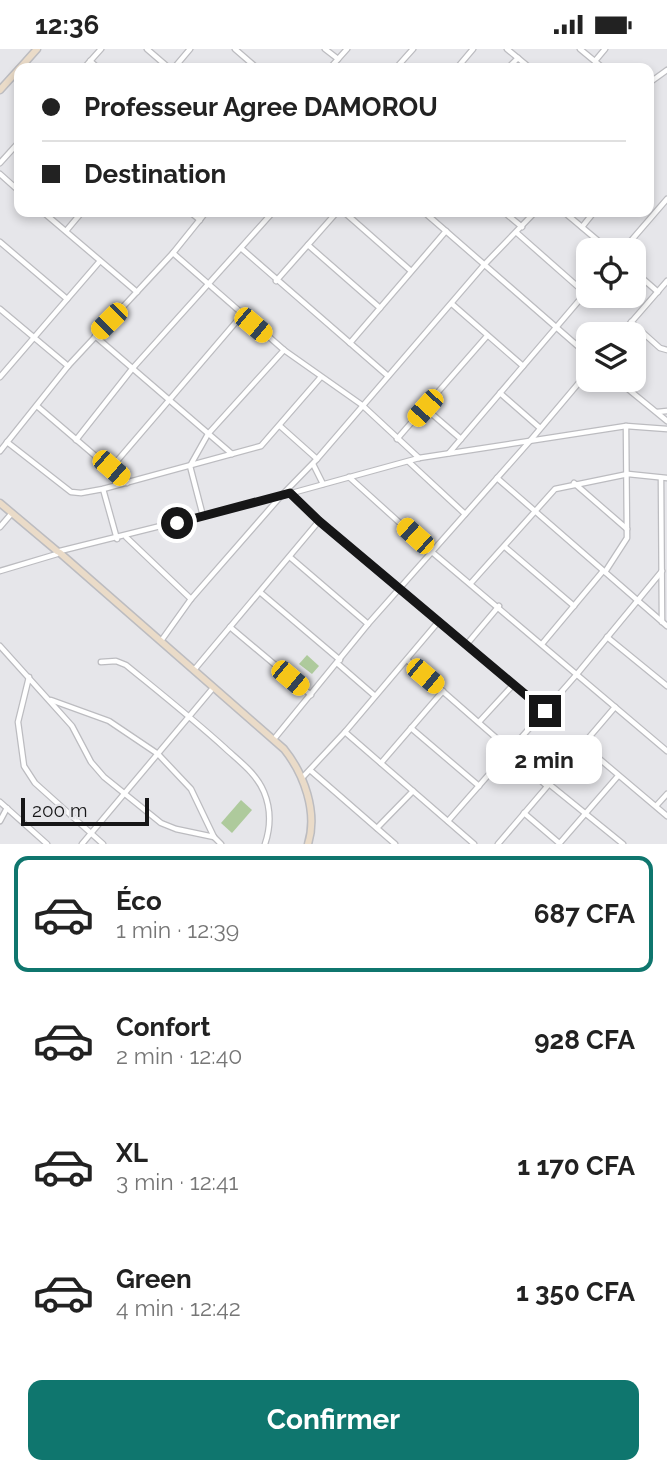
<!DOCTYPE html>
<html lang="fr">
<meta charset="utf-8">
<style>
body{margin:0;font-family:Raleway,sans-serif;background:#f2f2f2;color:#222;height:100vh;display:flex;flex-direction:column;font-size:26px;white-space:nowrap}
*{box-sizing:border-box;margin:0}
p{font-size:23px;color:#767676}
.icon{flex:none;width:38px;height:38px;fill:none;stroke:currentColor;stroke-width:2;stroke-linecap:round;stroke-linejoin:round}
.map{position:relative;height:795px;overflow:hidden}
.side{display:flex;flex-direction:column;background:#fff;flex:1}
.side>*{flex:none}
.guide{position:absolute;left:14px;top:14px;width:640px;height:154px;border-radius:14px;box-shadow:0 4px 10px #0003;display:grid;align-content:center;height:154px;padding:0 28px;background:#fff}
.fabs{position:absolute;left:576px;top:189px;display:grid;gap:14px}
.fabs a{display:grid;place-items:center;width:70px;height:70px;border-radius:14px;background:#fff;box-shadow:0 4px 10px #0003;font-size:35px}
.scale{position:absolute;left:21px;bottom:18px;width:128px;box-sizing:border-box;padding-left:7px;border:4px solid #161617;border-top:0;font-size:19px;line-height:24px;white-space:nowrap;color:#161617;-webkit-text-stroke:5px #e6e6ea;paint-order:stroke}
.end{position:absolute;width:32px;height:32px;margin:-16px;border:9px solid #161617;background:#fff;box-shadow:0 0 0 4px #fff}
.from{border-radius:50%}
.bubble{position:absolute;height:49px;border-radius:14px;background:#fff;box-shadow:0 4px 10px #0003;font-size:23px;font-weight:700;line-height:49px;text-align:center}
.car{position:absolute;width:21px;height:42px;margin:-21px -10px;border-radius:9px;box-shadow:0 0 5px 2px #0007;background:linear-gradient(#f5c518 24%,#345 0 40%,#f5c518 0 76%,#345 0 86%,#f5c518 0)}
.guide b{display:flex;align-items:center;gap:24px;height:66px;font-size:26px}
.guide b+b{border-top:2px solid #e0e0e0}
.guide i{width:18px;height:18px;background:#222}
ul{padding:12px 0 0;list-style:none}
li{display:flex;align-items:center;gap:21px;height:116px;margin:0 14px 10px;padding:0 14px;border:4px solid transparent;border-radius:14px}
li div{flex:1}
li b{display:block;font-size:26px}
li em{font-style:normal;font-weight:700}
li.selected{border-color:#0f766e}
li>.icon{width:63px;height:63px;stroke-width:1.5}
.action{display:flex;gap:14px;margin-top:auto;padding:14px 28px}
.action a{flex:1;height:80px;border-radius:14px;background:#0f766e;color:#fff;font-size:28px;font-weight:700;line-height:80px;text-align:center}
.status{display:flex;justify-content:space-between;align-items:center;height:49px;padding:0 35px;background:#fff;direction:ltr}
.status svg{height:19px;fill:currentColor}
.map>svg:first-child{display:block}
</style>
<div class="status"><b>12:36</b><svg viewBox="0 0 49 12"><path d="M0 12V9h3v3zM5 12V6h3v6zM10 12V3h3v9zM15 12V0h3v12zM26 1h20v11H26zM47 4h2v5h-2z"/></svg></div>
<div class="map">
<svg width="667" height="795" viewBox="0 0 667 795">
<rect width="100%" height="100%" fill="#e6e6ea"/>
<g fill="#aeca9c">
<path d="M307,606L319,617L312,625L299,615Z"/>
<path d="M241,751L252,761L232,784L221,774Z"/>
</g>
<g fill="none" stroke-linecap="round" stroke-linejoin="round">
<g stroke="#bcbcc0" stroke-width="7">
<g id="street">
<path d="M147,0L169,19"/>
<path d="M235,0L257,19"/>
<path d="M325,0L338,10"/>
<path d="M507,0L530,19"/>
<path d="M580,0L603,19"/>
<path d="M90,12L98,19"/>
<path d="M595,12L605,0"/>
<path d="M84,19L101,0"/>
<path d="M174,19L190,0"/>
<path d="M330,19L347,0"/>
<path d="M396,19L413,0"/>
<path d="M457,19L473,0"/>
<path d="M508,19L518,9"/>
<path d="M649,34L667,21"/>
<path d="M0,114L19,93"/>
<path d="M0,125L19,142"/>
<path d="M43,163L137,243"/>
<path d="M190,163L200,171"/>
<path d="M344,163L411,222"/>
<path d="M424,163L588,306"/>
<path d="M504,163L522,178"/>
<path d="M564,163L609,201"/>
<path d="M582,178L594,163"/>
<path d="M66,182L82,163"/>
<path d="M517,184L585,244"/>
<path d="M0,193L67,250"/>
<path d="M308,196L380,259"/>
<path d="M242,200L388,327"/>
<path d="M623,201L667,150"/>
<path d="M173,204L284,301L362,356L419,409"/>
<path d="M634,222L658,243"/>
<path d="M276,232L337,163"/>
<path d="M452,255L523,317"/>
<path d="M0,260L68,317"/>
<path d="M631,273L660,299L667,301"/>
<path d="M621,285L667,232"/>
<path d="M95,287L232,405"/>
<path d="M350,294L446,182"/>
<path d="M0,328L100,212"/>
<path d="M617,331L667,372"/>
<path d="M500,344L540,379"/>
<path d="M37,357L127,434"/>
<path d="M425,359L461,390"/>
<path d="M657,363L667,362"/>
<path d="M280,377L317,410"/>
<path d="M397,390L487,287"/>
<path d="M76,391L132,320L273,163"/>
<path d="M7,393L71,443L81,444L103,440L261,397L320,329"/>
<path d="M0,402L68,317L173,204L206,163"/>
<path d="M449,404L588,241"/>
<path d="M409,413L465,465"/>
<path d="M313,415L323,435"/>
<path d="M111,419L242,266"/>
<path d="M349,428L432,503L667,702"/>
<path d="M497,429L667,577"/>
<path d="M661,429L662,573"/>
<path d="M574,434L627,480"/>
<path d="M103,440L117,490"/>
<path d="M291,445L319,472L545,662"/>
<path d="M203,467L190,417L208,385L284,301"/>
<path d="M0,478L12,464"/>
<path d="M126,488L191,550"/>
<path d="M505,498L574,557"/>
<path d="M60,502L281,447L419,409L626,377L667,380"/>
<path d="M291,509L368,575"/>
<path d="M0,522L57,505"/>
<path d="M605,523L627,489L626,377"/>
<path d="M471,534L555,440L628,425L667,429"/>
<path d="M261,544L340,611"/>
<path d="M230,578L311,646"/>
<path d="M607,588L667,637"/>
<path d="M161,592L191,550L281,447L317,410L484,216L535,163"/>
<path d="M467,595L499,557"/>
<path d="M542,595L603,522"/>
<path d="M0,597L72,677L91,713L104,728L161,774L176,780L214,788"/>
<path d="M407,611L510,701"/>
<path d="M101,613L116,612L126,616C159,643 193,670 225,699C239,712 256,724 264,743C271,760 271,777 265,795"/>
<path d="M337,614L375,647"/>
<path d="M194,621L319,472"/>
<path d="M29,628L18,673L24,717L35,734L103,795"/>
<path d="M51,651L109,672L158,705L191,740L214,788L221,795"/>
<path d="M479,673L513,636"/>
<path d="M411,679L479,737"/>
<path d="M345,683L474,795"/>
<path d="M274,690L368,575L529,393L588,323"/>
<path d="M583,696L667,767"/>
<path d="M508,703L547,737"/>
<path d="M381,714L443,642"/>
<path d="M310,721L395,795"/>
<path d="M302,729L345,683L439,572"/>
<path d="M549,735L623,795"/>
<path d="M0,753L47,795"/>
<path d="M656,757L667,745"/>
<path d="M524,764L559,794"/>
<path d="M0,772L7,759"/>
<path d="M448,772L577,625L662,522"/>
<path d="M377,779L413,742"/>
<path d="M82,795L213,639"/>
<path d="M498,795L615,658"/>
<path d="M559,795L618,727"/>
</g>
</g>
<g stroke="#bcbcc0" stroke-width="9">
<g id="secondary">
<path d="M20,19L37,0"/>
<path d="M0,41L19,20"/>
<path d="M0,454L57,502"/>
<path d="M60,504L284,700C304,725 318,763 308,795"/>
</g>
</g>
<use href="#street" stroke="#fff" stroke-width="4.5"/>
<use href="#secondary" stroke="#eadbc8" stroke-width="6"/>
</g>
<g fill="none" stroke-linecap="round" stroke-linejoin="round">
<path stroke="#161617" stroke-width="9" d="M177,474L290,444L319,472L545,662"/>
</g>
</svg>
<div class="fabs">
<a><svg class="icon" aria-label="locate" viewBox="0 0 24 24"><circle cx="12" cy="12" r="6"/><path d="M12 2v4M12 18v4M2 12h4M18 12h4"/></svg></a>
<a><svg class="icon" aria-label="layers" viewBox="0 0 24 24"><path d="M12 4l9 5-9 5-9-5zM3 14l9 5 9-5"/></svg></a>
</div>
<div class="scale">200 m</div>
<i class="end from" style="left:177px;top:474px"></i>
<i class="end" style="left:545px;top:662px"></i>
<div class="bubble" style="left:486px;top:686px;width:116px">2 min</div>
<i class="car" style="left:109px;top:272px;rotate:225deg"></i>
<i class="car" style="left:253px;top:276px;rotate:130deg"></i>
<i class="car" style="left:425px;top:359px;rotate:222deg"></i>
<i class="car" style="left:111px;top:419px;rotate:131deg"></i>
<i class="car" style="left:415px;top:487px;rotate:312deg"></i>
<i class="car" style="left:425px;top:627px;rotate:130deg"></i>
<i class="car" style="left:290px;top:629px;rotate:130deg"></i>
<div class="guide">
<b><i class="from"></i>Professeur Agree DAMOROU</b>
<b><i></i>Destination</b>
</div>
</div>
<section class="side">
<ul>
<li class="selected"><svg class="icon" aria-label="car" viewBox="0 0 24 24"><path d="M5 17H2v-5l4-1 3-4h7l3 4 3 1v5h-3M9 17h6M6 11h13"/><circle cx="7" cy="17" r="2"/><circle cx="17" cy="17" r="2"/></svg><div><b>Éco</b><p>1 min · 12:39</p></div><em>687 CFA</em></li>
<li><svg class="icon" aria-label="car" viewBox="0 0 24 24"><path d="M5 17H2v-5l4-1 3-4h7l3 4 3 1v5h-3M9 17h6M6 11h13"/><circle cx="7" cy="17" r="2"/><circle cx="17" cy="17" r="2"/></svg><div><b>Confort</b><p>2 min · 12:40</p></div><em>928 CFA</em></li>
<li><svg class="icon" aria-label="car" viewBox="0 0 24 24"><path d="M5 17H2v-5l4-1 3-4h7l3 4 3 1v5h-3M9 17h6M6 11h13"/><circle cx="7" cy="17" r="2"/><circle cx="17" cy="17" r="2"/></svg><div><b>XL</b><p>3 min · 12:41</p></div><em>1 170 CFA</em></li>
<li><svg class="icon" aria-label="car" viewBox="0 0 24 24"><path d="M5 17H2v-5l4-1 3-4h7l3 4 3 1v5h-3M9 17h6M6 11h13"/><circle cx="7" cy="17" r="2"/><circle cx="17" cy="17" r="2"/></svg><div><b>Green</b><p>4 min · 12:42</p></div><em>1 350 CFA</em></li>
</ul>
<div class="action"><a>Confirmer</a></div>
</section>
